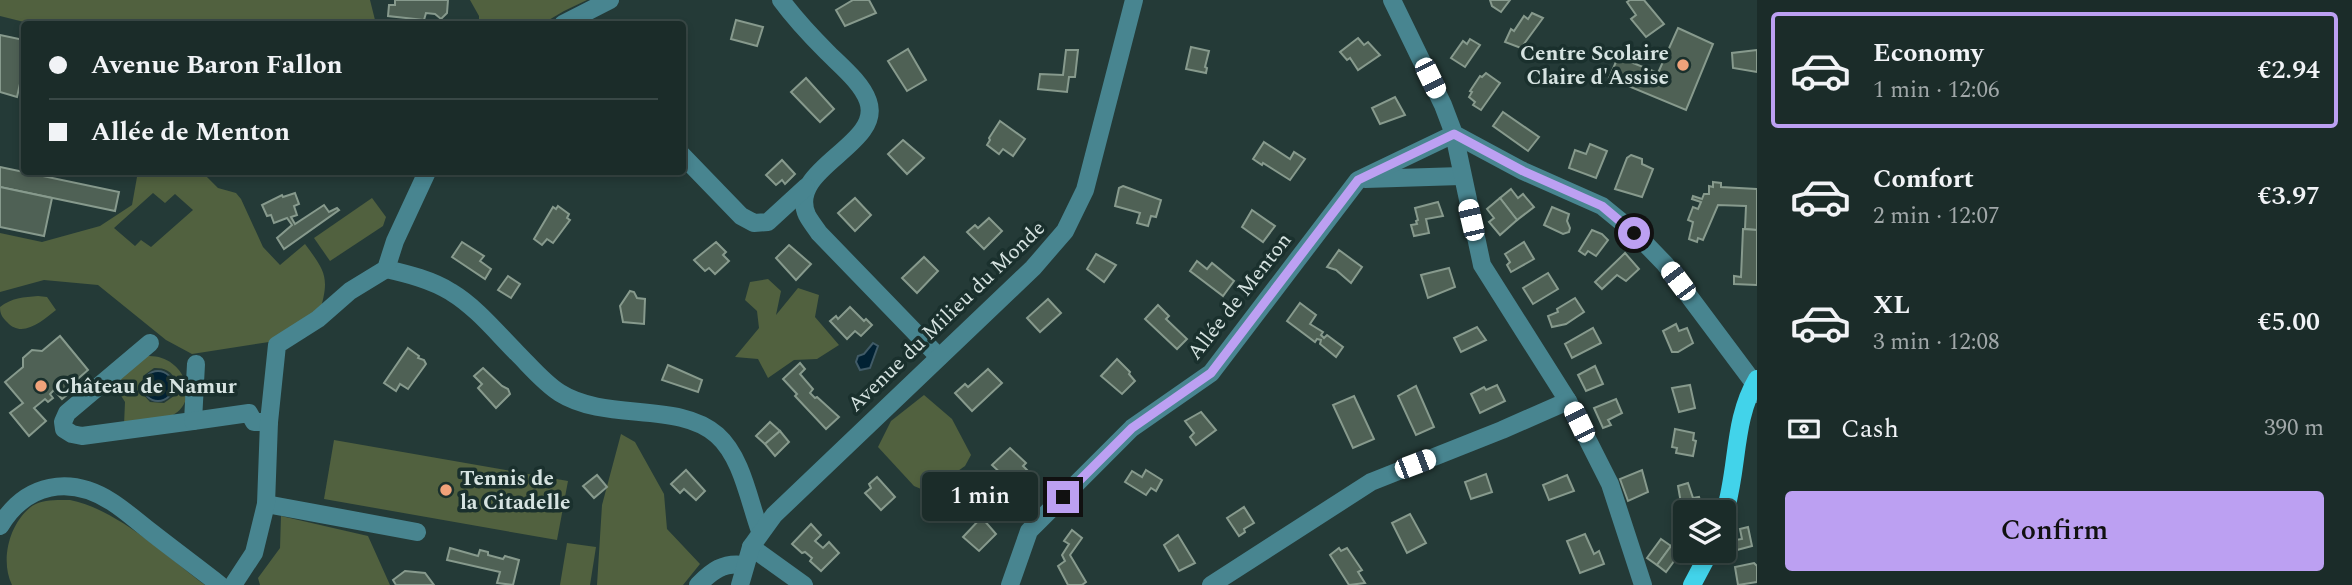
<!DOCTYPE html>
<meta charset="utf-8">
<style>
body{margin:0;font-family:Spectral,serif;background:#243431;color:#f1f3f6;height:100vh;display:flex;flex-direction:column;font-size:26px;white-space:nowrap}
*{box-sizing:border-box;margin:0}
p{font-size:23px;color:#a0a7a8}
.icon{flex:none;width:38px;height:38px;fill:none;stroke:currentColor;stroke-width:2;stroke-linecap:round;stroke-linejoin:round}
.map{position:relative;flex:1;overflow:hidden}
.details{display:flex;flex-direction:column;background:#1b2c29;width:595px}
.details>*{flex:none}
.top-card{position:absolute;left:21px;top:21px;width:665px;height:154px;border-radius:7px;box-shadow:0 4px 10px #0003,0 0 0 2px #394846;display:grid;align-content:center;height:154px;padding:0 28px;background:#1b2c29}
.fabs{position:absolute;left:1673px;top:500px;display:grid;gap:14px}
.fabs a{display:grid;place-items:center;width:63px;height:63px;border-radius:7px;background:#1b2c29;box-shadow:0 4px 10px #0003,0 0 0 2px #394846;font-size:35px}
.end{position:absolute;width:32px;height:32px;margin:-16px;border:9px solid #bca0f2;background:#111;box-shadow:0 0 0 4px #111}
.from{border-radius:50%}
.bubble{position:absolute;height:49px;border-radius:7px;background:#1b2c29;box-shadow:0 4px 10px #0003,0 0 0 2px #394846;font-size:23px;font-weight:600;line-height:49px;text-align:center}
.car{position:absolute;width:21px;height:42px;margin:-21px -10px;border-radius:9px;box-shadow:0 0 5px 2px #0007;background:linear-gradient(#fff 24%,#345 0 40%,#fff 0 76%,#345 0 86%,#fff 0)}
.top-card b{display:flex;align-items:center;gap:24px;height:66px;font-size:26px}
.top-card b+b{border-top:2px solid #394846}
.top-card i{width:18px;height:18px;background:#f1f3f6}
ul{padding:12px 0 0;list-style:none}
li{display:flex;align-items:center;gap:21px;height:116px;margin:0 14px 10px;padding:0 14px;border:4px solid transparent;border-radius:7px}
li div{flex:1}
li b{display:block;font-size:26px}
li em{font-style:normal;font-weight:600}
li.active{border-color:#bca0f2}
li>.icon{width:63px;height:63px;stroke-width:1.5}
.pay{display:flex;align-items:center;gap:18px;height:77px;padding:0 28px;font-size:26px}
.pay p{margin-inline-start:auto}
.cta{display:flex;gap:14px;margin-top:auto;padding:14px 28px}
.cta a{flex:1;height:80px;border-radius:7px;background:#bca0f2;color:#111;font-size:28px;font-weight:600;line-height:80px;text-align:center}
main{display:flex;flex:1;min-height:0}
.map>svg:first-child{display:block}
</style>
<main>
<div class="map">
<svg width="1757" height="585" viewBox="0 0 1757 585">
<rect width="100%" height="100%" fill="#243a37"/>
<g fill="#51613f" fill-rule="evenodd">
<path d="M0,0H370L375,20L387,24H32L0,16Z"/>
<path d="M470,0H587L564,11L542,24H479V16Z"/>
<path d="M110,172H222L221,174H204L218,188L236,193L241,199L263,247L280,265L305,244C325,271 330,277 320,311L269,342L192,354L166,340L98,285L44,280L0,292V233L42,242L100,226L132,205L137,177H110ZM153,193L165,203L175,194L193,210L151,247L141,240L135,246L114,228Z"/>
<path d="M372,198L386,217L383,226L330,261L314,238Z"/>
<path d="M768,279L781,291L776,315L798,288L819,295L815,317L839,345L817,359L794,360L768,378L758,359L735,357L759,328L757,311L745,300L750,282Z"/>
<path d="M38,296L47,297L56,310C42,321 22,339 7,322C2,317 0,314 0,307C11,298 24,297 38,296Z"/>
<path d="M147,356C184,354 201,400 173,415C160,422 139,422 124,425L125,402L113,383ZM154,368C172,367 180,380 174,396L164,403L150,402L141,392L143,376Z"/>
<path d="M924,395L952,419L971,455L965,466L928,492L914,486L878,447L891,421Z"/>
<path d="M621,434L635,442L664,494L667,529L700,564L683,585H597L602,505Z"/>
<path d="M334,440L568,481L557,540L324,499Z"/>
<path d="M70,500C117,509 166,556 205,585H12C0,561 9,523 32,506C43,499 57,500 70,500Z"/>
<path d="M281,516L368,536L390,585H260L258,578L280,548Z"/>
<path d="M567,543L596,547L590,585H560Z"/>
</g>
<g fill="#012133" stroke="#415b67" stroke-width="2">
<path d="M873,343L878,346L870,368L860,370L856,362L858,356L864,354Z"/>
<circle cx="158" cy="386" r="15"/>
</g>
<g fill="#4f6155" stroke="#879a8d" stroke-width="2">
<path d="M395,0H448L447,13L441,19L435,14L426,13L424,20L388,16L389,5H395Z"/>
<path d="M853,0H869L876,13L845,26L836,10Z"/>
<path d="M1490,0H1510L1501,12L1492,6Z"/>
<path d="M1630,0H1644L1664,24L1646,37L1631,19L1636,15L1627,2Z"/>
<path d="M1532,13L1543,18L1521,48L1505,42L1511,29L1514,31L1524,16L1528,19Z"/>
<path d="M736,20L763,27L757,46L731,39Z"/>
<path d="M1678,28L1713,44L1686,110L1609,78L1618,57L1658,73Z"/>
<path d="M0,35L24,40V66L17,97L0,92Z"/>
<path d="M1358,38L1364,45L1368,42L1380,55L1358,70L1350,58L1347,60L1340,52Z"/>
<path d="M1470,39L1480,45L1465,67L1451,58L1463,41L1467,44Z"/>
<path d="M1191,47L1209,51L1205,67L1207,68L1206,73L1186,69Z"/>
<path d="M908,49L926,80L907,91L888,61Z"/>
<path d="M1066,50H1078L1075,77H1069L1067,92L1038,89L1040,74L1063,75Z"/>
<path d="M1757,50V72L1733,68L1732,53Z"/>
<path d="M1486,73L1500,83L1481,110L1473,105L1475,102L1469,97L1472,92L1470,91L1480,76L1482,77Z"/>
<path d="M806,78L834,109L820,122L791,92Z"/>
<path d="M1395,97L1405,115L1380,124L1372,108Z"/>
<path d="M1503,112L1539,137L1528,151L1493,126Z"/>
<path d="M1000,121L1025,139L1013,156L1003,149L999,154L987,145L990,140L989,138Z"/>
<path d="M903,140L924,158L907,174L888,154Z"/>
<path d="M1264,142L1290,159L1294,152L1305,159L1290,180L1263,163L1262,165L1253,159Z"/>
<path d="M1590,144L1607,151L1596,178L1569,168L1575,150L1586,154Z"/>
<path d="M1631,155L1642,159V164L1653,169L1642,197L1615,189L1627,158Z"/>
<path d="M782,160L795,174L785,184L782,180L776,185L766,175Z"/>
<path d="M0,167L119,192L115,211L0,187Z"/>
<path d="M1713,182L1721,183V187L1757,189V230L1745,229L1746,206L1718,205L1703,240L1698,238L1697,242L1689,239L1693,222L1688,220L1693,207L1698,209L1701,202L1692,199L1693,196L1702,199L1704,194H1709V186L1713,187Z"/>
<path d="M1123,186L1161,200L1156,217L1151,216L1148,226L1137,223L1140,213L1115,206L1119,188Z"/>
<path d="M0,187L52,198L44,236L0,227Z"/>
<path d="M1511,189L1518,198L1523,194L1534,207L1517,220L1500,198Z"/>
<path d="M295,193L299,204L294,206L297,215L291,217L295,224L324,205L329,212L337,208L339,210L284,249L277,238L292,225L287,218L274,223L271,215L267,216L262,205L282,195L283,197Z"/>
<path d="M855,198L871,215L855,231L838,213Z"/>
<path d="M1500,198L1517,220L1500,235L1489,222L1494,218L1487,209Z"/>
<path d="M1438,202L1443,216L1426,219L1429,233L1414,236L1411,225L1417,224L1416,221L1418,220L1415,208Z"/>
<path d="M558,206L569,214L567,218L570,220L553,243L547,239L542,245L534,239L553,207L556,209Z"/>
<path d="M1552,207L1569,214L1567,221L1570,228L1569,232L1563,234L1544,225Z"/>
<path d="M1252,210L1275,226L1263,242L1242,227Z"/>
<path d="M989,218L1002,231L984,249L967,232L975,225L978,228Z"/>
<path d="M1743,229L1757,230V285L1734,284V276L1741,277Z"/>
<path d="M1592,230L1602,234L1608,240L1596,256L1588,251L1585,255L1579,251Z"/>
<path d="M462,242L484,256L480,261L491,269L485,279L452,257Z"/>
<path d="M716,242L726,252L723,255L729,261L715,274L709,268L705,271L694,260Z"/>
<path d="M1524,242L1534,259L1511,272L1507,265L1510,262L1505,254Z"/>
<path d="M789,245L811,264L796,280L776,258Z"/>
<path d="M1339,250L1362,267L1351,283L1336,270L1327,267Z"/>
<path d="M1625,253L1639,269L1626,281L1617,275L1602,289L1595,282Z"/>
<path d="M1096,254L1116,265L1104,282L1087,269Z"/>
<path d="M924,257L938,271L917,293L902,278Z"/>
<path d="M1197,261L1207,269L1212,263L1234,281L1223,296L1190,271Z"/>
<path d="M1449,268L1455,287L1428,298L1421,275Z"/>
<path d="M1548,273L1558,289L1533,304L1523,288Z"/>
<path d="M508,276L520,284L511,298L498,290Z"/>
<path d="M630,291L634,292L637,298L645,299L644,324L623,322L620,306Z"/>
<path d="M1575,298L1584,312L1566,324L1552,327L1548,316L1558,312L1557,309Z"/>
<path d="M1048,299L1061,313L1040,332L1027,318Z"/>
<path d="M1300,303L1316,315L1310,324L1323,332L1321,335L1324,338L1327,335L1343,347L1336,357L1320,344L1321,340L1317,339L1315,342L1287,321Z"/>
<path d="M1158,305L1169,316L1166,319L1187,339L1177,349L1145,319Z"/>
<path d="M850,307L864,321L866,319L872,325L861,336L855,331L847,339L830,321L836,316L838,319Z"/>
<path d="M1676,324L1679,331L1687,328L1693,343L1678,352H1672L1663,331Z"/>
<path d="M1477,327L1486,340L1461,352L1454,338Z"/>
<path d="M1593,328L1601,343L1572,358L1565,344Z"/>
<path d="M60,336L88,370L72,384L75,388L62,399L54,390L50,394L53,398L48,402L45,399L34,408L46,421L29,436L10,413L23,403L5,382L23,367V358L32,350L42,351Z"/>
<path d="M408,348L419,356L418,358L424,360L426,364L408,389L400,384L396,391L384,383Z"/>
<path d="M1117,359L1130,372L1129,374L1135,381L1122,394L1101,376Z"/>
<path d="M800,363L805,369L800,374L813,389L810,393L815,398L817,397L839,417L826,429L795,396L797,394L783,379Z"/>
<path d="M668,365L702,380L698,392L662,380Z"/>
<path d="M1595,366L1603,384L1586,391L1578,375Z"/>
<path d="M483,368L502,386L508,389L510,394L496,408L478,388L482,384L474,376Z"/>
<path d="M988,369L1002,383L972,411L955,393L965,384L968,387Z"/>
<path d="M1497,385L1505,401L1480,413L1471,394L1484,387L1486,390Z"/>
<path d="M1690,385L1695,408L1679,412L1672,388Z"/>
<path d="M1416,386L1434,427L1416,435L1398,396Z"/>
<path d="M1354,396L1374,439L1353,448L1333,405Z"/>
<path d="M1616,399L1622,413L1608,420L1611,425L1603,428L1594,408Z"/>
<path d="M1201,412L1216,430L1196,445L1190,437L1194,433L1185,421Z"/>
<path d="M770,422L780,431L765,444L756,436Z"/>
<path d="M1675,429L1694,433L1693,440L1696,441L1693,456L1676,453L1677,448L1672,447Z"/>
<path d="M780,431L789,442L775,456L765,444Z"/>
<path d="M1010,448L1026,463L1023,466L1035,478L1021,492L992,465Z"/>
<path d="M686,470L705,491L696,500L684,489L680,493L671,484Z"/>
<path d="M1146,470L1162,480L1156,491L1151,488L1146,495L1125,482L1132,471L1142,477Z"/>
<path d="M1642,470L1648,492L1628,501L1620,479Z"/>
<path d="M1486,474L1492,492L1471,499L1465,482Z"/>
<path d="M597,475L607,487L594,498L583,486Z"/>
<path d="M1567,475L1574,491L1549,500L1543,485Z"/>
<path d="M877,477L895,497L881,510L865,493L871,488L869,484Z"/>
<path d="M1688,483L1693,498L1699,497L1701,504L1682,509L1678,486Z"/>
<path d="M1244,507L1254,523L1244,529L1245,532L1239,536L1227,518Z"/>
<path d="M1410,514L1426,543L1407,553L1392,523Z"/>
<path d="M980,519H983L996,534L979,551L963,537Z"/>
<path d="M811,524L821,535L815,541L823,548L829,542L839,553L821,571L810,561L812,558L805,552L802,553L792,544Z"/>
<path d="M1748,527L1752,546L1737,550L1735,540L1742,539L1740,529Z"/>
<path d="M1072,530L1082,538L1070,555L1086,582L1082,585H1068L1058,566L1065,561L1062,555L1069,544L1064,541Z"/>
<path d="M1585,534L1594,554L1599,551L1604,564L1580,573L1567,541Z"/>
<path d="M1178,535L1195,563L1179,571L1164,545Z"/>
<path d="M1661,539L1671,546L1657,565L1647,558Z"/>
<path d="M1671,546L1680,553L1666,572L1657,565Z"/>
<path d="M450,548L478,556L480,550L488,552V555L503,559L505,556L519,560L513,585L497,583L500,572L447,560Z"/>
<path d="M1339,548L1341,551L1347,548L1362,570L1358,572L1365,583L1349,585L1330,555Z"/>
<path d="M1754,563L1757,566V582L1738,585L1735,567Z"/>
<path d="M405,571L425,573L434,585H396L393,580Z"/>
</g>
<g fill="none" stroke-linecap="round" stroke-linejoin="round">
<g stroke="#488590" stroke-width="18">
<path d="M781,0C795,19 811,36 827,52C841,66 862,83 868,101C884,145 786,168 807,215C810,221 815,227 819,233L939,357"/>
<path d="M1392,0L1443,105L1454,134L1523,171L1602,206L1635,233L1665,264L1754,383L1757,394"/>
<path d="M563,24L610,0"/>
<path d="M682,155L741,216L754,223L768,222L806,187"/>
<path d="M1365,179L1461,176"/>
<path d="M386,269C408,274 432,280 451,292C476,307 497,333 517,353C531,367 544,383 560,393C606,422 679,401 717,435C742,457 749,501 760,531"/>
<path d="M150,343L67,413L63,422L64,429L72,434L82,436L193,421L196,364"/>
<path d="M193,421L249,413L254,422H269"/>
<path d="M266,504L417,532"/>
<path d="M0,526C26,483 70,475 112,502C126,511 138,522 151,532C174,550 197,567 220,585"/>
<path d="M751,547L804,585"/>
<path d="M233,585L254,553L266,504L269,422L277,345L318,319L350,291L386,269L395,241L427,172"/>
<path d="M698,585C712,571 723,562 744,565"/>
<path d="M740,585L751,547L774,515L1033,268L1065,231L1085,190L1134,0"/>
<path d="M1010,585L1029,531L1132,428L1211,373L1358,180L1454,134L1482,265L1568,401L1610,484L1643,585"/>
<path d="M1211,585L1371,482L1502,430L1568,401"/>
</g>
<g stroke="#42d3ea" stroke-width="18">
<path d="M1724,515C1739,469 1732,421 1757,379"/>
<path d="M1692,585L1710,551"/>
</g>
</g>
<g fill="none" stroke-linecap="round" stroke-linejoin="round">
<path stroke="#bca0f2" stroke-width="9" d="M1063,497L1132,428L1211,373L1358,180L1454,134L1523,171L1602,206L1634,233"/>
</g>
<g fill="#f0a27a" stroke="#1a302d" stroke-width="2.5">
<circle cx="1683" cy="65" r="7"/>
<circle cx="41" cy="386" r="7"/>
<circle cx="446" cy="490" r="7"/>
</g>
<g text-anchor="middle" stroke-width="7" stroke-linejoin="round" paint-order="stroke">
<g font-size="21" font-weight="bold" fill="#d6e3e1" stroke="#1a302d" text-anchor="start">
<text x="1669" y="60" text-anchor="end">Centre Scolaire<tspan x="1669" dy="24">Claire d'Assise</tspan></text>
<text x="55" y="393">Château de Namur</text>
<text x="460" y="485">Tennis de<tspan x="460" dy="24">la Citadelle</tspan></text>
</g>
<g font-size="21" fill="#d6e3e1" stroke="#1a302d">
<text transform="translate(1239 296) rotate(-52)" y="7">Allée de Menton</text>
<text transform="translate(946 316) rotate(-44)" y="7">Avenue du Milieu du Monde</text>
</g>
</g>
</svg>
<div class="fabs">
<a><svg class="icon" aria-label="layers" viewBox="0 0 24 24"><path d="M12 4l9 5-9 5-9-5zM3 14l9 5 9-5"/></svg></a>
</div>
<i class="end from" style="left:1634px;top:233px"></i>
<i class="end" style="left:1063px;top:497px"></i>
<div class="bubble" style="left:922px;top:472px;width:116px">1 min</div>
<i class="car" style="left:1430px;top:78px;rotate:154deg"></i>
<i class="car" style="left:1471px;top:220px;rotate:347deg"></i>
<i class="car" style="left:1678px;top:281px;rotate:323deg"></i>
<i class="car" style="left:1579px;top:422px;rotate:334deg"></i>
<i class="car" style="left:1415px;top:464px;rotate:69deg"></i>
<div class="top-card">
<b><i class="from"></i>Avenue Baron Fallon</b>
<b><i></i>Allée de Menton</b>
</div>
</div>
<section class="details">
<ul>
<li class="active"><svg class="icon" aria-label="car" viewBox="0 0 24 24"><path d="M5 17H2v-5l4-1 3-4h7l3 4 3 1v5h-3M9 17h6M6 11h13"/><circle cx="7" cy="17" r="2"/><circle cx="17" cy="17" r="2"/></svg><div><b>Economy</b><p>1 min · 12:06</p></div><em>€2.94</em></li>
<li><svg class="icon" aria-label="car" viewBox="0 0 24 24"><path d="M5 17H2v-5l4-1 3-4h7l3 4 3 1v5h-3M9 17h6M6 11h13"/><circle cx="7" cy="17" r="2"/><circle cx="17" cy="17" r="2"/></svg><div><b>Comfort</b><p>2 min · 12:07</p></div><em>€3.97</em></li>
<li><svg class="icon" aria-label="car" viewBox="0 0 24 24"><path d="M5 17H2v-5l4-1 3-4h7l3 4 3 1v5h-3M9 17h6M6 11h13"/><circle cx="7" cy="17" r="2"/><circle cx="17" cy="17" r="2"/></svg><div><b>XL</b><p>3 min · 12:08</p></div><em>€5.00</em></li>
</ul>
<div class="pay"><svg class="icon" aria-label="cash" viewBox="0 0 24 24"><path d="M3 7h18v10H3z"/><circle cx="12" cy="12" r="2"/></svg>Cash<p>390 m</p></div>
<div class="cta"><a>Confirm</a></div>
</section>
</main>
